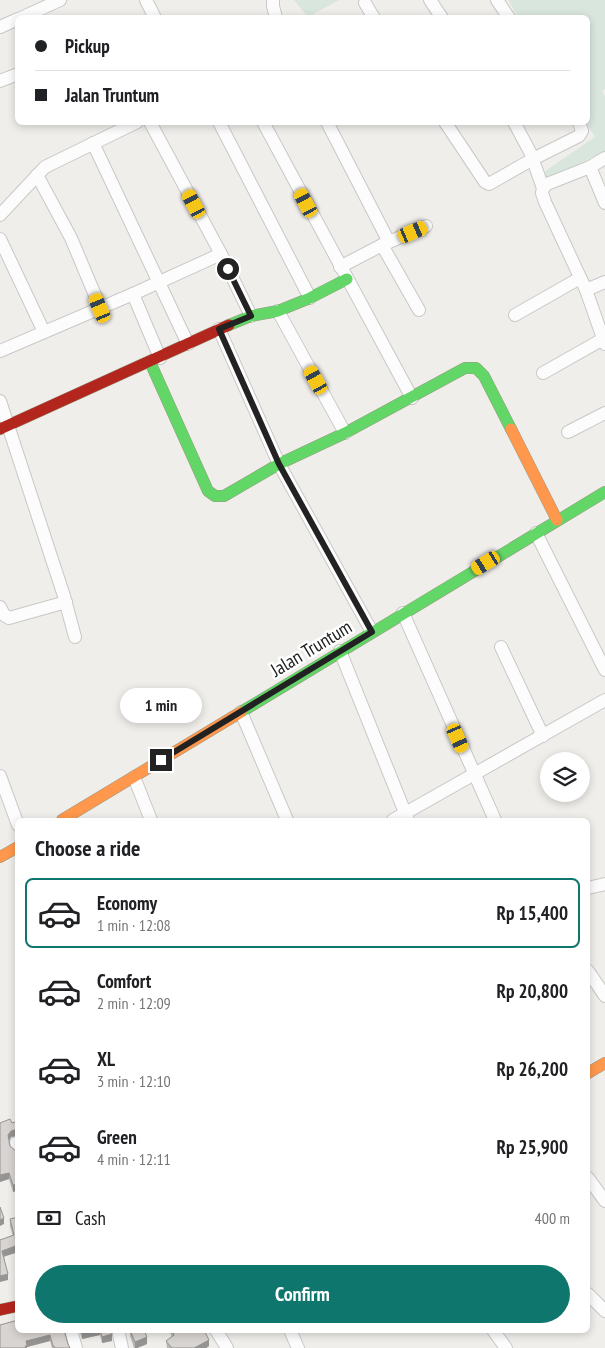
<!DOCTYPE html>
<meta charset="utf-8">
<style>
body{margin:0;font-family:"PT Sans Narrow",sans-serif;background:#f6f6f6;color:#202124;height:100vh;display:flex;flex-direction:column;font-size:19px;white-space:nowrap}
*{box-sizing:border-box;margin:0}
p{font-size:16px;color:#757577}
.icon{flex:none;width:28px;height:28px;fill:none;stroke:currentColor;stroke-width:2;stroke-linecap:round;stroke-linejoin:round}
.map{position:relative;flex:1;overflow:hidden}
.drawer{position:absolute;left:15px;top:818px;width:575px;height:515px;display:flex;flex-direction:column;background:#fff;border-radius:8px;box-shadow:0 2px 8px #0003}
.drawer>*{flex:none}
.banner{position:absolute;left:15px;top:15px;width:575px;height:110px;border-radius:8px;box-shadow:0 2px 8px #0003;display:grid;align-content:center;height:110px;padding:0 20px;background:#fff}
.fabs{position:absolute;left:540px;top:752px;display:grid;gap:10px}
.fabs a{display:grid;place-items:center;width:50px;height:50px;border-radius:50%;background:#fff;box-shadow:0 2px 8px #0003;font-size:25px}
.end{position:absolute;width:22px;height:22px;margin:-11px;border:6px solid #222;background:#fff;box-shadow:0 0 0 2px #fff}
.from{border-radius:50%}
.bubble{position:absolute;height:35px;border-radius:18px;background:#fff;box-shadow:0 2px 8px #0003;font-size:16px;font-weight:600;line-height:35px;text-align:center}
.car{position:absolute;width:15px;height:30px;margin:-15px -8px;border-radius:6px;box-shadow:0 0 4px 1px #0007;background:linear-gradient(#f5c518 24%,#345 0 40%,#f5c518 0 76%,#345 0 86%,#f5c518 0)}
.banner b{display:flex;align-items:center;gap:18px;height:48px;font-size:19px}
.banner b+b{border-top:1px solid #e0e0e0}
.banner i{width:12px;height:12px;background:#202124}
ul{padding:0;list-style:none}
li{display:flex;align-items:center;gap:15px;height:70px;margin:0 10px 8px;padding:0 10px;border:2px solid transparent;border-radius:8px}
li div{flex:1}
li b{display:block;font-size:19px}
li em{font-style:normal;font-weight:600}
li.selected{border-color:#0f766e}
li>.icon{width:45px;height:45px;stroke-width:1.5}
h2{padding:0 20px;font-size:22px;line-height:60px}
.pay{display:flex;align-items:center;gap:12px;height:55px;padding:0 20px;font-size:19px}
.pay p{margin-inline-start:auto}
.button{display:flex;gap:10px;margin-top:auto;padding:10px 20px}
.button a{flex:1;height:58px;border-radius:30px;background:#0f766e;color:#fff;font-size:20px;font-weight:600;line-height:58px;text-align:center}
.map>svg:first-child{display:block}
</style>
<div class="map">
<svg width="605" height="1348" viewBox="0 0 605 1348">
<rect width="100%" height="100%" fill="#f0eeeb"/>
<g fill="#d9e6de">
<path d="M294,0H339L308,17Z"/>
<path d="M508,0H605V89L602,91L605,96V151L547,180L545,171L595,137L586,123L588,122V18L518,17Z"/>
</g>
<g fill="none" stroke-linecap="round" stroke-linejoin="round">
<g stroke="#c9c8c7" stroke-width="14">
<g id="street">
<path d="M146,0L155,18"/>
<path d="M273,0V6L276,18"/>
<path d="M430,0L442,18"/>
<path d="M497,0L509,18"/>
<path d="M365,3L374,18"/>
<path d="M21,18L60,0"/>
<path d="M0,27L18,19"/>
<path d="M0,81L18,74"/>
<path d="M150,122L221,254L251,316"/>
<path d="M219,122L310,298"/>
<path d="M263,122L412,398"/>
<path d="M327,122L389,242"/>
<path d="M445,122L485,182L489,184L533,159L579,136L582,131L579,122"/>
<path d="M514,122L530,152L543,188"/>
<path d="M93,143L188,344"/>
<path d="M590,167L605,158"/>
<path d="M37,175L71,238L100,307"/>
<path d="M605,203L590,167L547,184L543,188L542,193L545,202L586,290L605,344"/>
<path d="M0,215L45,167L137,122"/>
<path d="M0,239L44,332"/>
<path d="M382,245L419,310"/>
<path d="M340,267L382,245L426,226"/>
<path d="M586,290L605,282"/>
<path d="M133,294L160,358"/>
<path d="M278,311L345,433"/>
<path d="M515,315L580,278"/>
<path d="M219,329L279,464L372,632"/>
<path d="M0,351L133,294L221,254"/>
<path d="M543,373L603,339"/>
<path d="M0,401L64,596L75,637"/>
<path d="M568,432L605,413"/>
<path d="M536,533L605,670"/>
<path d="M0,607L4,615L9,618L66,602"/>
<path d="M403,613L495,820"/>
<path d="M501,647L543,736"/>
<path d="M340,651L408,820"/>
<path d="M241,712L287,820"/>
<path d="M0,776L18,825"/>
<path d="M134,777L151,820"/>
<path d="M393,820L605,700"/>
<path d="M588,888L605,884"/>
<path d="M588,971L605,996"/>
<path d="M16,1143L18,1150"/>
<path d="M588,1178L605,1201"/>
<path d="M588,1294L605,1311"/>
<path d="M71,1330L76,1348"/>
<path d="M118,1330L122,1348"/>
<path d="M216,1330L227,1348"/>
<path d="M290,1330L298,1348"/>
<path d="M493,1330L506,1348"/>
</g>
</g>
<g stroke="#999a82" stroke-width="12">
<g id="fast">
<path d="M229,325L251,316L278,311L310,298L347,279"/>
<path d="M150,362L208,491L215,496H224L279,464L345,433L465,368H476L484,376L511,429"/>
<path d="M241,712L605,492"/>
</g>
</g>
<g stroke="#999a82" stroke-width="12">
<g id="slow">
<path d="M511,429L557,520"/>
<path d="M62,820L241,712"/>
<path d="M0,857L18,847"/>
<path d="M588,1073L605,1063"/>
</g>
</g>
<g stroke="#999a82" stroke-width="12">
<g id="jam">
<path d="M0,429L229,325"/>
<path d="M0,1310L18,1306"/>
</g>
</g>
<use href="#street" stroke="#fdfcfc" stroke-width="12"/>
<use href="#fast" stroke="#63d668" stroke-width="11"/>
<use href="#slow" stroke="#ff974d" stroke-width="11"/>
<use href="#jam" stroke="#b3261e" stroke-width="11"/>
</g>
<g fill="#b9b6b5">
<path d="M0,1123L11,1137L9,1140L10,1146L17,1152L18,1151V1190L13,1192L9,1179L0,1182Z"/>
<path d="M18,1217V1252L4,1257L8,1280L0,1240L13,1236L10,1226V1219Z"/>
<path d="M18,1330H64L68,1344L70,1348H52L50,1341L27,1347V1348Z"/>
<path d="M79,1330H111L112,1341L102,1343L100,1335L82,1339Z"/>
<path d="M130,1330L147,1344L137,1348H134L130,1336Z"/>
<path d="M169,1330H204L209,1346L206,1348H167L166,1341L172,1337Z"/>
</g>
<g fill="#969493">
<path d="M18,1129V1136L11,1137L8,1142V1135L11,1131Z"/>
<path d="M9,1173V1179L0,1182V1175Z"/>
<path d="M18,1184V1190L13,1192V1185Z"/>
<path d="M4,1218V1224L0,1226V1220Z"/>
<path d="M18,1245V1252L2,1257V1251Z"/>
<path d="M8,1274V1280L0,1282V1276Z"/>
<path d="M94,1330H100V1335L82,1339V1333Z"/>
<path d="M112,1334V1341L102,1343V1337Z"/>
<path d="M50,1335V1341L27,1347V1348H25L26,1341Z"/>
<path d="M147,1337V1344L137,1348H135V1342Z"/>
<path d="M209,1340V1346L206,1348H194Z"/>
</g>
<g fill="#d7d4d2" stroke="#969493">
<path d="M10,1119L12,1123L18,1121V1129L11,1131L8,1135L10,1146L17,1152L18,1151V1184L13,1185L9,1173L0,1175V1123Z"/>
<path d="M0,1207L4,1218L0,1220Z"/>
<path d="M18,1217V1245L2,1251L8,1274L0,1276V1240L14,1235L10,1219Z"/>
<path d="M18,1320V1330H64L68,1344L70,1348H55L54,1346H53L50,1335L26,1341L27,1346H25L26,1348H0V1325Z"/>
<path d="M81,1330H94L82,1333Z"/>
<path d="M100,1330H111L112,1334L102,1337Z"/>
<path d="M130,1330H144L147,1337L135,1342Z"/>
<path d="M172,1330H204L209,1340L194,1348H172L166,1341L174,1335Z"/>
</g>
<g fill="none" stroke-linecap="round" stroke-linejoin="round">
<path stroke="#222" stroke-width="6" d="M161,760L372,632L279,464L219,329L251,316L228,269"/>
</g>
<g text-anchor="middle" stroke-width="5" stroke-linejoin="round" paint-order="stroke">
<g font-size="19" fill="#222" stroke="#fff">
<text transform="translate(311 648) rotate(-31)" y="7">Jalan Truntum</text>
</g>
</g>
</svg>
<div class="fabs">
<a><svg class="icon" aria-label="layers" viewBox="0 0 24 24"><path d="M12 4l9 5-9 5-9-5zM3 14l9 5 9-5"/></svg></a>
</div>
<i class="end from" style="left:228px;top:269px"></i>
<i class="end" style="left:161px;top:760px"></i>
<div class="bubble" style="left:120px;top:688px;width:82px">1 min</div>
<i class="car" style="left:306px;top:203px;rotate:332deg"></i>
<i class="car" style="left:194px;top:204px;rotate:332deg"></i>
<i class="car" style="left:413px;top:232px;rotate:67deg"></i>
<i class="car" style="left:100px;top:308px;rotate:337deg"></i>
<i class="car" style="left:316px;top:380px;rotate:331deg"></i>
<i class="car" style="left:486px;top:563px;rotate:239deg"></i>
<i class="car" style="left:458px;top:738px;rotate:156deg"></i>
<div class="banner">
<b><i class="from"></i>Pickup</b>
<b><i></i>Jalan Truntum</b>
</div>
<section class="drawer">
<h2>Choose a ride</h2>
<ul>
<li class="selected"><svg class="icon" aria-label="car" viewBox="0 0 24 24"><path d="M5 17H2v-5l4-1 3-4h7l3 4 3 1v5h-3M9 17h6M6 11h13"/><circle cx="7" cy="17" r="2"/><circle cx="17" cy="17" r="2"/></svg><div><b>Economy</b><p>1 min · 12:08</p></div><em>Rp 15,400</em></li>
<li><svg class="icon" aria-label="car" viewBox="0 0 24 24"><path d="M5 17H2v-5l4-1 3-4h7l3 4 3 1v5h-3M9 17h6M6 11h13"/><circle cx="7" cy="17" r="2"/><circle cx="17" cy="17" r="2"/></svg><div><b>Comfort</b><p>2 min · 12:09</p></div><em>Rp 20,800</em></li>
<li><svg class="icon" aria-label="car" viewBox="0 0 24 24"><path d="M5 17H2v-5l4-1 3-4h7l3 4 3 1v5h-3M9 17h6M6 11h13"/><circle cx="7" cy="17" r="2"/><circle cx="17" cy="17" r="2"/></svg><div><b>XL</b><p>3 min · 12:10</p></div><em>Rp 26,200</em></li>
<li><svg class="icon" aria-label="car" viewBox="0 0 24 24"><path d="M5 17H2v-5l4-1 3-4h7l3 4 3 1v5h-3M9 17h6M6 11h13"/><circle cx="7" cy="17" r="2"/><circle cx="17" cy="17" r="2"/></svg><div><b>Green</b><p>4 min · 12:11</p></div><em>Rp 25,900</em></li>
</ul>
<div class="pay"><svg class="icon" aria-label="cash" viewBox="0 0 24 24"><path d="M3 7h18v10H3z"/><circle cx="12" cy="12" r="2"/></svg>Cash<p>400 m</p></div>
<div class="button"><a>Confirm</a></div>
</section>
</div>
